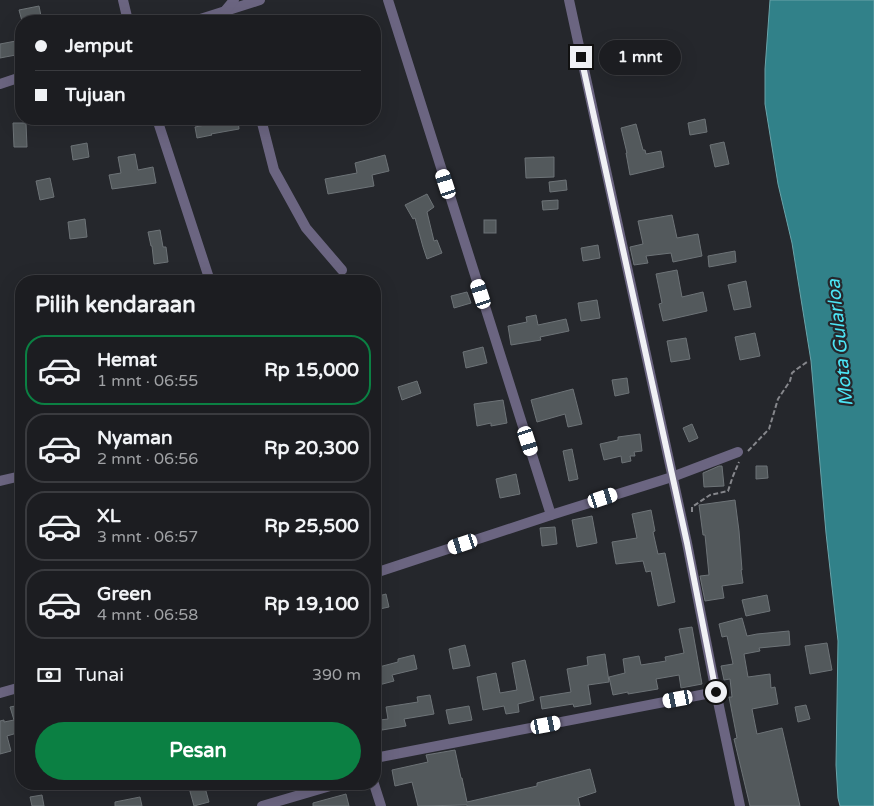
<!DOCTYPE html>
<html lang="id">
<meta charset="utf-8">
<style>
body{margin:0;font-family:"Varela Round",sans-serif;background:#292a2e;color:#f1f3f6;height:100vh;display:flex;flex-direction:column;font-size:19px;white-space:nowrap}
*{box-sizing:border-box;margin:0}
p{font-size:16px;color:#a0a2a5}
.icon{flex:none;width:28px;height:28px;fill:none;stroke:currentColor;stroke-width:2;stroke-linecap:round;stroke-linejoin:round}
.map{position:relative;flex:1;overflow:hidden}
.drawer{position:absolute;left:15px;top:275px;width:366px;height:515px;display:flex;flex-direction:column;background:#1c1d21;border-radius:20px;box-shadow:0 5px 20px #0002,0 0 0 1px #3a3b3f}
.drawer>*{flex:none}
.guide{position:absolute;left:15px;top:15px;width:366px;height:110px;border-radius:20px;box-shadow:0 5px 20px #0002,0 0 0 1px #3a3b3f;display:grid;align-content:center;height:110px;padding:0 20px;background:#1c1d21}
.end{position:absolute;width:22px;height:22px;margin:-11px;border:6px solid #f0f1f5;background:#111;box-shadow:0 0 0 2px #111}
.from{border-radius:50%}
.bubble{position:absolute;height:35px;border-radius:18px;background:#1c1d21;box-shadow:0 5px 20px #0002,0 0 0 1px #3a3b3f;font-size:16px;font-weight:700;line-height:35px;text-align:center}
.car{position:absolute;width:15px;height:30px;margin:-15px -8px;border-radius:6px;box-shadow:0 0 4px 1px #0007;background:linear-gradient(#fff 24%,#345 0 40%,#fff 0 76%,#345 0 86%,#fff 0)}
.guide b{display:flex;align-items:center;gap:18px;height:48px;font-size:19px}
.guide b+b{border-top:1px solid #3a3b3f}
.guide i{width:12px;height:12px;background:#f1f3f6}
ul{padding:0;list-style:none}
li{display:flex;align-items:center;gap:15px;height:70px;margin:0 10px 8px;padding:0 10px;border:2px solid #3a3b3f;border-radius:20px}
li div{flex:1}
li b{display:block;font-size:19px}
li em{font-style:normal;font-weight:700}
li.active{border-color:#0b8043}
li>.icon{width:45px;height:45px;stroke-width:1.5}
h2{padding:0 20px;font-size:22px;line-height:60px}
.pay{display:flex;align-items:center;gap:12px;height:55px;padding:0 20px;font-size:19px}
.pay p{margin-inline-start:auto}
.action{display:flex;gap:10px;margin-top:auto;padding:10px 20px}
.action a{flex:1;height:58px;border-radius:30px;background:#0b8043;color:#fff;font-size:20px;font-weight:700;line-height:58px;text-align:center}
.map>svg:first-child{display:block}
</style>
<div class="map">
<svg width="874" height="806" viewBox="0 0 874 806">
<rect width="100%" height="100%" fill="#25272c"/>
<path fill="#318189" stroke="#6aa3a9" d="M770,0H874V806H840L838,798L836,765L838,641L826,533L811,361L792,243L778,184L765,104V69Z"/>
<g fill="#53595c" stroke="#6d7377">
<path d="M39,6L42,21H22L19,10Z"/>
<path d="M21,40V54L0,58V44Z"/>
<path d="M220,119H238L239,129L211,134L212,135L197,138L195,127L220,122Z"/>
<path d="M705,119L707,132L690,135L688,123Z"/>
<path d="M13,123H26L27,147H14Z"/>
<path d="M636,124L643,150H645L646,154L661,151L664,167L630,175L626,153H627L621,128Z"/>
<path d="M724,142L729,164L715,167L710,145Z"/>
<path d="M87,143L89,157L73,160L71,146Z"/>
<path d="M135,154L138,170L153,167L156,183L112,189L109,175L121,173L118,157Z"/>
<path d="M385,155L389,171L372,175L374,186L328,194L325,179L357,173L355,163Z"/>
<path d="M554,157V177L526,178L525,158Z"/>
<path d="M50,178L54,197L40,200L36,181Z"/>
<path d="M566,180L567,190L550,192L549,182Z"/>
<path d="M427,194L434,207L427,212L434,241L437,240L442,253L427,259L423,247L415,218L413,219L405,205Z"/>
<path d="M558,200V209L543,210L542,201Z"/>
<path d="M672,215L677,238L698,234L702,256L673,262L671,253L646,256L648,263L634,265L630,247L643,244L638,221Z"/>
<path d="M85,219L87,237L70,239L68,222Z"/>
<rect x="484" y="220" width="12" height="13"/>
<path d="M160,230L163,247H166L168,262L154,264L152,246H151L148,232Z"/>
<path d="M598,245L600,258L583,261L581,248Z"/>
<path d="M735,251L736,262L709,267L708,256Z"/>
<path d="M677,270L682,297L703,292L707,311L663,321L659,304L662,303L656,274Z"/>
<path d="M746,281L751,307L734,310L728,285Z"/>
<path d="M467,292L471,303L454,308L451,296Z"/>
<path d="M597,300L600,318L581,321L578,303Z"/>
<path d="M536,315L538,325L566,319L569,331L540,337L541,340L511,345L508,326L527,322L526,317Z"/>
<path d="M755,333L760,356L740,360L735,337Z"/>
<path d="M686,338L690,359L671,362L667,341Z"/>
<path d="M483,347L487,363L466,368L463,352Z"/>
<path d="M627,378L629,393L615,396L612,380Z"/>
<path d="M417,381L421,393L402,400L398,387Z"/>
<path d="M573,389L582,424L568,427L565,414L537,422L531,400Z"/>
<path d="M503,400L507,423L491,426V423L477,426L474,404Z"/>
<path d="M692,424L698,438L689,442L683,428Z"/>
<path d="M640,434L642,451L634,452L635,456H630L631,461L622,463L621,456L604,460L600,444L618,440V437Z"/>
<path d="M572,449L578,479L569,481L563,451Z"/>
<path d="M719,466H722L724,486L704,487L703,473Z"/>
<path d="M756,466H767L768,478L756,479Z"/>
<path d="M516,474L520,494L500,498L496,479Z"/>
<path d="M735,500L739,531L742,570H741L743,583L722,586L724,598L705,601L700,576L709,575L705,535H703L699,505Z"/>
<path d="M651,510L655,531L653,532L658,554L665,553L675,602L658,606L651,571L646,572L643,561L616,564L612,542L637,538L632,514Z"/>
<path d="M592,516L597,543L577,547L572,520Z"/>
<path d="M555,527L557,544L542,546L540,528Z"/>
<path d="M386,594L389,607L375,610V597Z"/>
<path d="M767,595L770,611L746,616L742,600Z"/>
<path d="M742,618L747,636L757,634L789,631L790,645L759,648L760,651L744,654L748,677L770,674L771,688L775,687L778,704L752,709L757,734L782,728L800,806H750L734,739L737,738L729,697H732L730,679L724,680L721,666L733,664L727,636L722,637L719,624Z"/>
<path d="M692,627L702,684L681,688L679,675L656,679L658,689L628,694V692L613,695L609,677L625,673L623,659L639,656L641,665L666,661L665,657L684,653L679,629Z"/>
<path d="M827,643L832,670L810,674L805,646Z"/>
<path d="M465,645L470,666L453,669L449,649Z"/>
<path d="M605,654L609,682L588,685L591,704L574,707L573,704L542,709L540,697L571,692L567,669L588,665L587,657Z"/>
<path d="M414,655L417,669L392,675L394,681L375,686V668L398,662V659Z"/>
<path d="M525,660L534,700L518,704L519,712L506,714L504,706L483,710L477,677L496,673L500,693L517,690L512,663Z"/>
<path d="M430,695L434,714L404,719L406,726L382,730L380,720L388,719L386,707L418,702L417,697Z"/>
<path d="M21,705V736L18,737L17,733L7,736L11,751L0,754V721L4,720V722L14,720L10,707Z"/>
<path d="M806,705L810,719L798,722L795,707Z"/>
<path d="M469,706L472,720L449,724L446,710Z"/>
<path d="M455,750L461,778H462L467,802L537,786V783L590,769L596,792L578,798L580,806H467V805L418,806L412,782L395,786L392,770L428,762L426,755Z"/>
<path d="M188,784H204L209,802L194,806Z"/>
<path d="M346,794L349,806H313V803Z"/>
<path d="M42,795L44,806H32L30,797Z"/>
<path d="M140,797L142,806H115V802Z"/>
</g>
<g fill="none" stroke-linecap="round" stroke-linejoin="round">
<g stroke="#86878c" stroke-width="2" stroke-dasharray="5 2.5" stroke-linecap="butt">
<path d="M748,451L769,429L778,399L790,381L792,373L797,369L807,362"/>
<path d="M692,512V507L710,495L728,491L733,476L739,462"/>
</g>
<g stroke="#6b6581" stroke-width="10">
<path d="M123,0L128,21"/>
<path d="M388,0L551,515"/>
<path d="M569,0L687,543L716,692L740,806"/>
<path d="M194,21L260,0"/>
<path d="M225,21V11L234,0"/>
<path d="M0,84L21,77"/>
<path d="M157,119L210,281"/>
<path d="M261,119L274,170L306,228L342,270"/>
<path d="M0,481L21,476"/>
<path d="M375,573L551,515L672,477L738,452"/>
<path d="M0,693L21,687"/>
<path d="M375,758L716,692"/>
<path d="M374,784L381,806"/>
<path d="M262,806L337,784"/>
</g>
</g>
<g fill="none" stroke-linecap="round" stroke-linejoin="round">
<path stroke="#f0f1f5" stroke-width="6" d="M581,57L687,543L716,692"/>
</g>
<g text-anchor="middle" stroke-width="4.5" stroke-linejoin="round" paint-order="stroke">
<g font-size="19" font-style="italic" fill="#4ce5f5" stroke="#25272c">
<text transform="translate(839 343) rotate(-96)" y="7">Mota Gularloa</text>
</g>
</g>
</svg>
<i class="end from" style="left:716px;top:692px"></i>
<i class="end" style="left:581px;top:57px"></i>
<div class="bubble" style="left:599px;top:40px;width:82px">1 mnt</div>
<i class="car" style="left:446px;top:184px;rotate:342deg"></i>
<i class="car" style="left:481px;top:294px;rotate:342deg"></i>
<i class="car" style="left:528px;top:441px;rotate:162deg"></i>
<i class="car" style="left:603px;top:498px;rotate:72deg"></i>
<i class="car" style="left:463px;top:544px;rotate:252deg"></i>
<i class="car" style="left:678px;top:699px;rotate:259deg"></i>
<i class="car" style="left:546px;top:725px;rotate:79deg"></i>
<div class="guide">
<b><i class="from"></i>Jemput</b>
<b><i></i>Tujuan</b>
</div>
<section class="drawer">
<h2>Pilih kendaraan</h2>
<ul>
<li class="active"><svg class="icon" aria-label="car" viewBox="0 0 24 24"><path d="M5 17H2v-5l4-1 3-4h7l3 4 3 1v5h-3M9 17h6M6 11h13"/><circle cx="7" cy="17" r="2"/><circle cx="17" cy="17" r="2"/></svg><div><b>Hemat</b><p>1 mnt · 06:55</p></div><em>Rp 15,000</em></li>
<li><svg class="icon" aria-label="car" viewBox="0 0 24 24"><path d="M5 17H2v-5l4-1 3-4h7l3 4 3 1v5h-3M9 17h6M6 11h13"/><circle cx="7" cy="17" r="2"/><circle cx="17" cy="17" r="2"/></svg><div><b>Nyaman</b><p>2 mnt · 06:56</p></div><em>Rp 20,300</em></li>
<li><svg class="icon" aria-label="car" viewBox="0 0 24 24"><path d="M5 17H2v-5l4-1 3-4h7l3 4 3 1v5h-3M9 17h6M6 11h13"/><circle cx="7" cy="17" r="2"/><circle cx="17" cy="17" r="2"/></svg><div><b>XL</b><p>3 mnt · 06:57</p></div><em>Rp 25,500</em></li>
<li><svg class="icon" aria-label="car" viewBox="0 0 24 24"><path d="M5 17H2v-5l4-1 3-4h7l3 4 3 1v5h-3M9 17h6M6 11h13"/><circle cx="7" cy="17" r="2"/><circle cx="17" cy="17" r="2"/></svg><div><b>Green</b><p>4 mnt · 06:58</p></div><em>Rp 19,100</em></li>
</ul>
<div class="pay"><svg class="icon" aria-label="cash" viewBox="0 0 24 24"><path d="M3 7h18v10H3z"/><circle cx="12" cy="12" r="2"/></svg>Tunai<p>390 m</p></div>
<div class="action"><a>Pesan</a></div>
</section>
</div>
